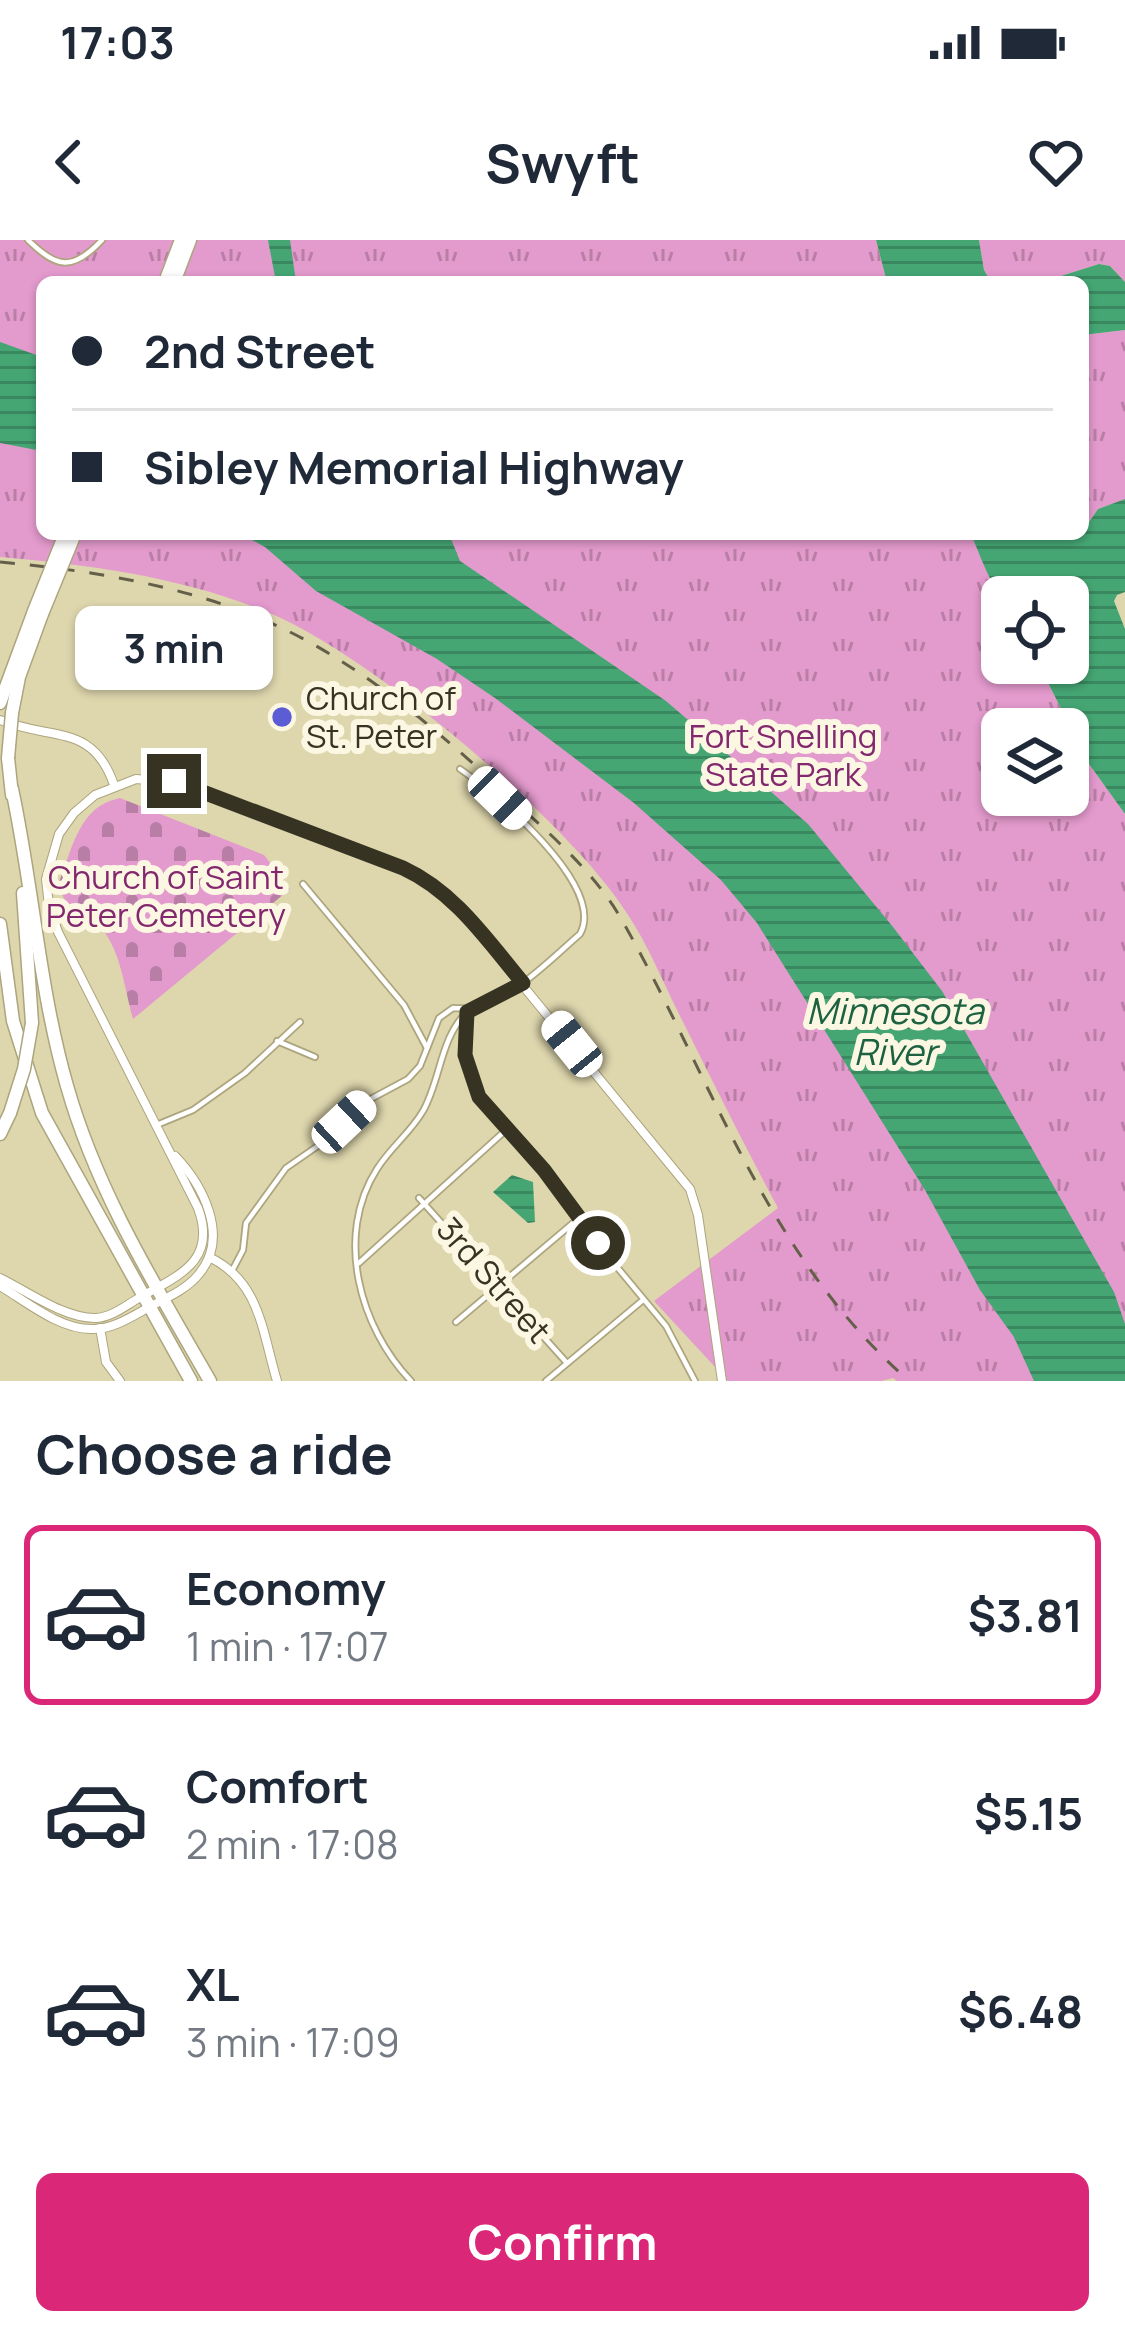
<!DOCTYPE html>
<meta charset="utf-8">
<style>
body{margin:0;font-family:Manrope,sans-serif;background:#f6f6f7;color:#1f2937;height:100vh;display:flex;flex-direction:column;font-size:45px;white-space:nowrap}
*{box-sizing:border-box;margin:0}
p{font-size:39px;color:#747a83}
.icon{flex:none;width:66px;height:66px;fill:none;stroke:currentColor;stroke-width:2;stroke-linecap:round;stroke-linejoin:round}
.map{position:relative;height:1141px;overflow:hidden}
.details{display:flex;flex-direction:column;background:#fff;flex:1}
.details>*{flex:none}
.guide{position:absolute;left:36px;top:36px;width:1053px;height:264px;border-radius:18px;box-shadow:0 3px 9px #0004;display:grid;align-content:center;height:264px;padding:0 36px;background:#fff}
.fabs{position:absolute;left:981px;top:336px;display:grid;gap:24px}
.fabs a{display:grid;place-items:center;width:108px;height:108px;border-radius:18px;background:#fff;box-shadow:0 3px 9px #0004;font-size:60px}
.end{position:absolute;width:54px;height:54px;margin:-27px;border:15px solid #363323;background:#fff;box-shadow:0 0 0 6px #fff}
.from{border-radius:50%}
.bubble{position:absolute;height:84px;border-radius:18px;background:#fff;box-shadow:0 3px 9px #0004;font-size:39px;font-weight:700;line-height:84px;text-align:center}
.car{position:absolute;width:36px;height:72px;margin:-36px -18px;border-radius:15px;box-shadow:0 0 9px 3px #0007;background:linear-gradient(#fff 24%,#345 0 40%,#fff 0 76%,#345 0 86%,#fff 0)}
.guide b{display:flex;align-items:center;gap:42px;height:114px;font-size:45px}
.guide b+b{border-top:3px solid #e0e1e3}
.guide i{width:30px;height:30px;background:#1f2937}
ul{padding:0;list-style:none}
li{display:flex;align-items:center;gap:36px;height:180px;margin:0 24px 18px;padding:0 12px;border:6px solid transparent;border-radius:18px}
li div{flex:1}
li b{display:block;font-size:45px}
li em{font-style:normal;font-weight:700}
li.selected{border-color:#db2777}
li>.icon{width:108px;height:108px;stroke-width:1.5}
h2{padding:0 36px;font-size:54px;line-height:144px}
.cta{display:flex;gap:24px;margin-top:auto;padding:24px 36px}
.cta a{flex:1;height:138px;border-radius:18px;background:#db2777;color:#fff;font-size:48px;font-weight:700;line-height:138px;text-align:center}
.status{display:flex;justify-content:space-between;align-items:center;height:84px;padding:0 60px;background:#fff;direction:ltr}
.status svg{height:33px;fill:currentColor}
header{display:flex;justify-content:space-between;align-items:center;height:156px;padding:0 36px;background:#fff;font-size:54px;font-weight:700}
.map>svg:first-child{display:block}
</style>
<div class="status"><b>17:03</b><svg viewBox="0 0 49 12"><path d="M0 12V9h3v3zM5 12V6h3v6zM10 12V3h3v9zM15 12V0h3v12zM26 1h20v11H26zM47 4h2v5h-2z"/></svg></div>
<header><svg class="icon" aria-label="back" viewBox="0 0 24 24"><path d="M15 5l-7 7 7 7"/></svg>Swyft<svg class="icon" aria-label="heart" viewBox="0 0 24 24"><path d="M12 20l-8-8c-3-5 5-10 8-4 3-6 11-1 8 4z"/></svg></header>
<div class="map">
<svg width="1125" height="1141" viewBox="0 0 1125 1141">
<defs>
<pattern id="cemetery-stones" width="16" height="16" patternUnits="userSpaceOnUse" patternTransform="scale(3)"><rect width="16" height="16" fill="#e39acd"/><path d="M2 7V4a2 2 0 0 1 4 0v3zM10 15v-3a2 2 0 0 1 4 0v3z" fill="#b97ea6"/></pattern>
<pattern id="park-tufts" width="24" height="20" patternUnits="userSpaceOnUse" patternTransform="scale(3)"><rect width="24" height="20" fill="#e39acd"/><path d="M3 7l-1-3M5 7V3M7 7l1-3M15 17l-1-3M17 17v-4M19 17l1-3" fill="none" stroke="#b97ea6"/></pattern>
<pattern id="water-rules" width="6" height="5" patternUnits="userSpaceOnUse" patternTransform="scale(3)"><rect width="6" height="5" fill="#45a674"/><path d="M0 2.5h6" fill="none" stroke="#3a885f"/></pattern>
</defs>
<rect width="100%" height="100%" fill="#ded6ad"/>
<path fill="url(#cemetery-stones)" d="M120,558L264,615L290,649L133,779C125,751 121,711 102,689C86,671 61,670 59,642C73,607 79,566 120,558Z"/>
<g fill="url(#park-tufts)" fill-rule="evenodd">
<path d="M0,0H876L887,42H42V294H971L995,350L1006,357H1002V423H1038L1089,524L1125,574V1141H897L893,1138L881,1141H728L654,1061L778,968C743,903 711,838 678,772C662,740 648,705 628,675C570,582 369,413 267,372C182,337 91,325 0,317ZM1002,489H1068V555H1002Z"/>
<path d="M979,0H1125V42L1110,26L1099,24L1042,42H991L984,30Z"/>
<path d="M1125,90V259L1098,269L1089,282H1084L1083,95Z"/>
</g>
<g fill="url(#water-rules)">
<path d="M268,0H290L296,42H276Z"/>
<path d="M876,0H979L984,30L991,42H887Z"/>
<path d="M1099,24L1110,26L1125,42V90L1083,95V42H1042Z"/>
<path d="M0,102L42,117V211L0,203Z"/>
<path d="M1125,259V352L1117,355L1114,361L1125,389V574L1089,524L1038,423H1068V357C991,357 1001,366 971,294H1083V281L1089,282L1098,269Z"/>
<path d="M241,294H449L460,321L666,461L723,510L808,584L893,687L942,751L1114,1052L1125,1084V1141H1034L1014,1097L980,1050L925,950L757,683L721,640L634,563L495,458L437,419L316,351L265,307Z"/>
<path d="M512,935L533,942L535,982L528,983L493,952Z"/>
</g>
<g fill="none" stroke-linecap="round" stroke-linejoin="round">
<g stroke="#aca57d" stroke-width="8">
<g id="street">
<path d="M28,0C57,29 73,31 102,0"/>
<path d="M303,644L404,765L427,808"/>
<path d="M467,774L465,815L469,836L479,857L544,930L597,1003L666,1086L695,1141"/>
<path d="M277,801L315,817"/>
<path d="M159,884L193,870L245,833L300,782"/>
<path d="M419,958L567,1123"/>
<path d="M359,1023L506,890"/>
<path d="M233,1029L243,1010L246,983L286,928L322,903L367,861L408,839L420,826L439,778L453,768C501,773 544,725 580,694C607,646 495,553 460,529"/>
<path d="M456,1082L579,978"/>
<path d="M411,1141C360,1088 334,996 377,929C390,908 411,892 423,871C441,839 440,798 467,772"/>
<path d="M546,1141L643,1060"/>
</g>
</g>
<g stroke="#aca57d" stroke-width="10">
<g id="secondary">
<path d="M0,480C52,501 93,483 114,545"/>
<path d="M209,1017C260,1041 262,1091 277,1141"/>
<path d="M0,1038C27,1051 65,1079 96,1078C112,1077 125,1066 139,1058C177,1036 218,1022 198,968L58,692L49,666L46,639L59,594L74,573L95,555L136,539L182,543L403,628L427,640L454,662L690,949L698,975L722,1141"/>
<path d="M0,1046C27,1062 60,1090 93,1089C115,1089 134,1075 153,1065C169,1057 188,1048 199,1034C230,997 203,945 175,916"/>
<path d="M100,1088L106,1122L120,1141"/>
</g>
</g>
<g stroke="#aca57d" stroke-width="15">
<g id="highway">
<path d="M165,42L181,0"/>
<path d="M174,42L190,0"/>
<path d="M0,463L34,371"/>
<path d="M12,473L19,437L42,374"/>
<path d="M8,518L12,555"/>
<path d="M12,549C33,647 39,749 67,846C97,952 155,1045 210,1141"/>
<path d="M23,653L32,783"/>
<path d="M0,684L13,781L42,873L191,1141"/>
<path d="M0,894L10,873"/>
</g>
</g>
<use href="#street" stroke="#fff" stroke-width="4.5"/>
<use href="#secondary" stroke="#fff" stroke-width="8"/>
<use href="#highway" stroke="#fff" stroke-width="12"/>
<path stroke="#645f49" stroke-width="3" stroke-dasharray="15 15" stroke-linecap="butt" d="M0,322C97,331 202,348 290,392C368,431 437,490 501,549C544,589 594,630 623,682C714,843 766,1015 909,1141"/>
<g stroke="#aca57d" stroke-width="15" stroke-linecap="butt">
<g id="highway-bridge">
<path d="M34,371L65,294"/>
<path d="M42,374L75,294"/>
<path d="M8,518L12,473"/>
<path d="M10,873L24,829L32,783"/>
</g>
</g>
<use href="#highway-bridge" stroke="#fff" stroke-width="12"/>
</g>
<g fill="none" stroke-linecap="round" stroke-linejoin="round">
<path stroke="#363323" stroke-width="15" d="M174,541L403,628C455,652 487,700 523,743L467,772L465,815L479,857L544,930L598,1003"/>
</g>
<circle fill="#5c5dd5" stroke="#fbf7e2" stroke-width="4.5" cx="282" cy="477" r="12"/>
<g text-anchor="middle" stroke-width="12" stroke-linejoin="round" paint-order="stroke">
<g font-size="33" fill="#363323" stroke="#fbf7e2" text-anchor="start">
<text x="306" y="470">Church of<tspan x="306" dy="38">St. Peter</tspan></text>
</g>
<g font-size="33" fill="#83286e" stroke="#fbf7e2">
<text x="783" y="508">Fort Snelling<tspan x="783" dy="38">State Park</tspan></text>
<text x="166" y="649">Church of Saint<tspan x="166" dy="38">Peter Cemetery</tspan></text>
</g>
<g font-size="33" fill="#363323" stroke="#fbf7e2">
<text transform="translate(494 1040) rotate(49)" y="12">3rd Street</text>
</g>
<g font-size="36" font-style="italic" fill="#1c6241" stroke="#fbf7e2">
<text x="895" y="784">Minnesota<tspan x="895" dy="41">River</tspan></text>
</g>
</g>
</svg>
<div class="fabs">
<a><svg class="icon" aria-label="locate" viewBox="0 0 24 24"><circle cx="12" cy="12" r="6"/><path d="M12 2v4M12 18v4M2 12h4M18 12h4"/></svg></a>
<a><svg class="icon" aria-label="layers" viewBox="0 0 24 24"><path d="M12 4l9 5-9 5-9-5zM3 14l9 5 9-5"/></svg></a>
</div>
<i class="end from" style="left:598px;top:1003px"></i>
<i class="end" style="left:174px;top:541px"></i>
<div class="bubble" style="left:75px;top:366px;width:198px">3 min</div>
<i class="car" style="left:500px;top:558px;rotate:134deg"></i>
<i class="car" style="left:572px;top:804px;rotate:321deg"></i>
<i class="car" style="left:344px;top:882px;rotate:47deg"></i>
<div class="guide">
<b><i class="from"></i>2nd Street</b>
<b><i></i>Sibley Memorial Highway</b>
</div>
</div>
<section class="details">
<h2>Choose a ride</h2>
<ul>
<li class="selected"><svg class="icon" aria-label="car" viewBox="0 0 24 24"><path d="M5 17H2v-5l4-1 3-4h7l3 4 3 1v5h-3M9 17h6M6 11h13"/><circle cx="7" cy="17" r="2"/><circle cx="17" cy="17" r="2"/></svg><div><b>Economy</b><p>1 min · 17:07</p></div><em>$3.81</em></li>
<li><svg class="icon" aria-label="car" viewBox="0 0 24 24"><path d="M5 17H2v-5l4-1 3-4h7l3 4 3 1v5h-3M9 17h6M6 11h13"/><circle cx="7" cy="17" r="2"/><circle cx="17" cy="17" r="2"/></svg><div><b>Comfort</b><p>2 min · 17:08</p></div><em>$5.15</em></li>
<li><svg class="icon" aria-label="car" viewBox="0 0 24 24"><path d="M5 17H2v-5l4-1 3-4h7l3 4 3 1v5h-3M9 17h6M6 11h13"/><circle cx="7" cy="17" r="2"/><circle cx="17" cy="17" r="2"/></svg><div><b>XL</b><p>3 min · 17:09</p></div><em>$6.48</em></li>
</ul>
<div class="cta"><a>Confirm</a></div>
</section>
